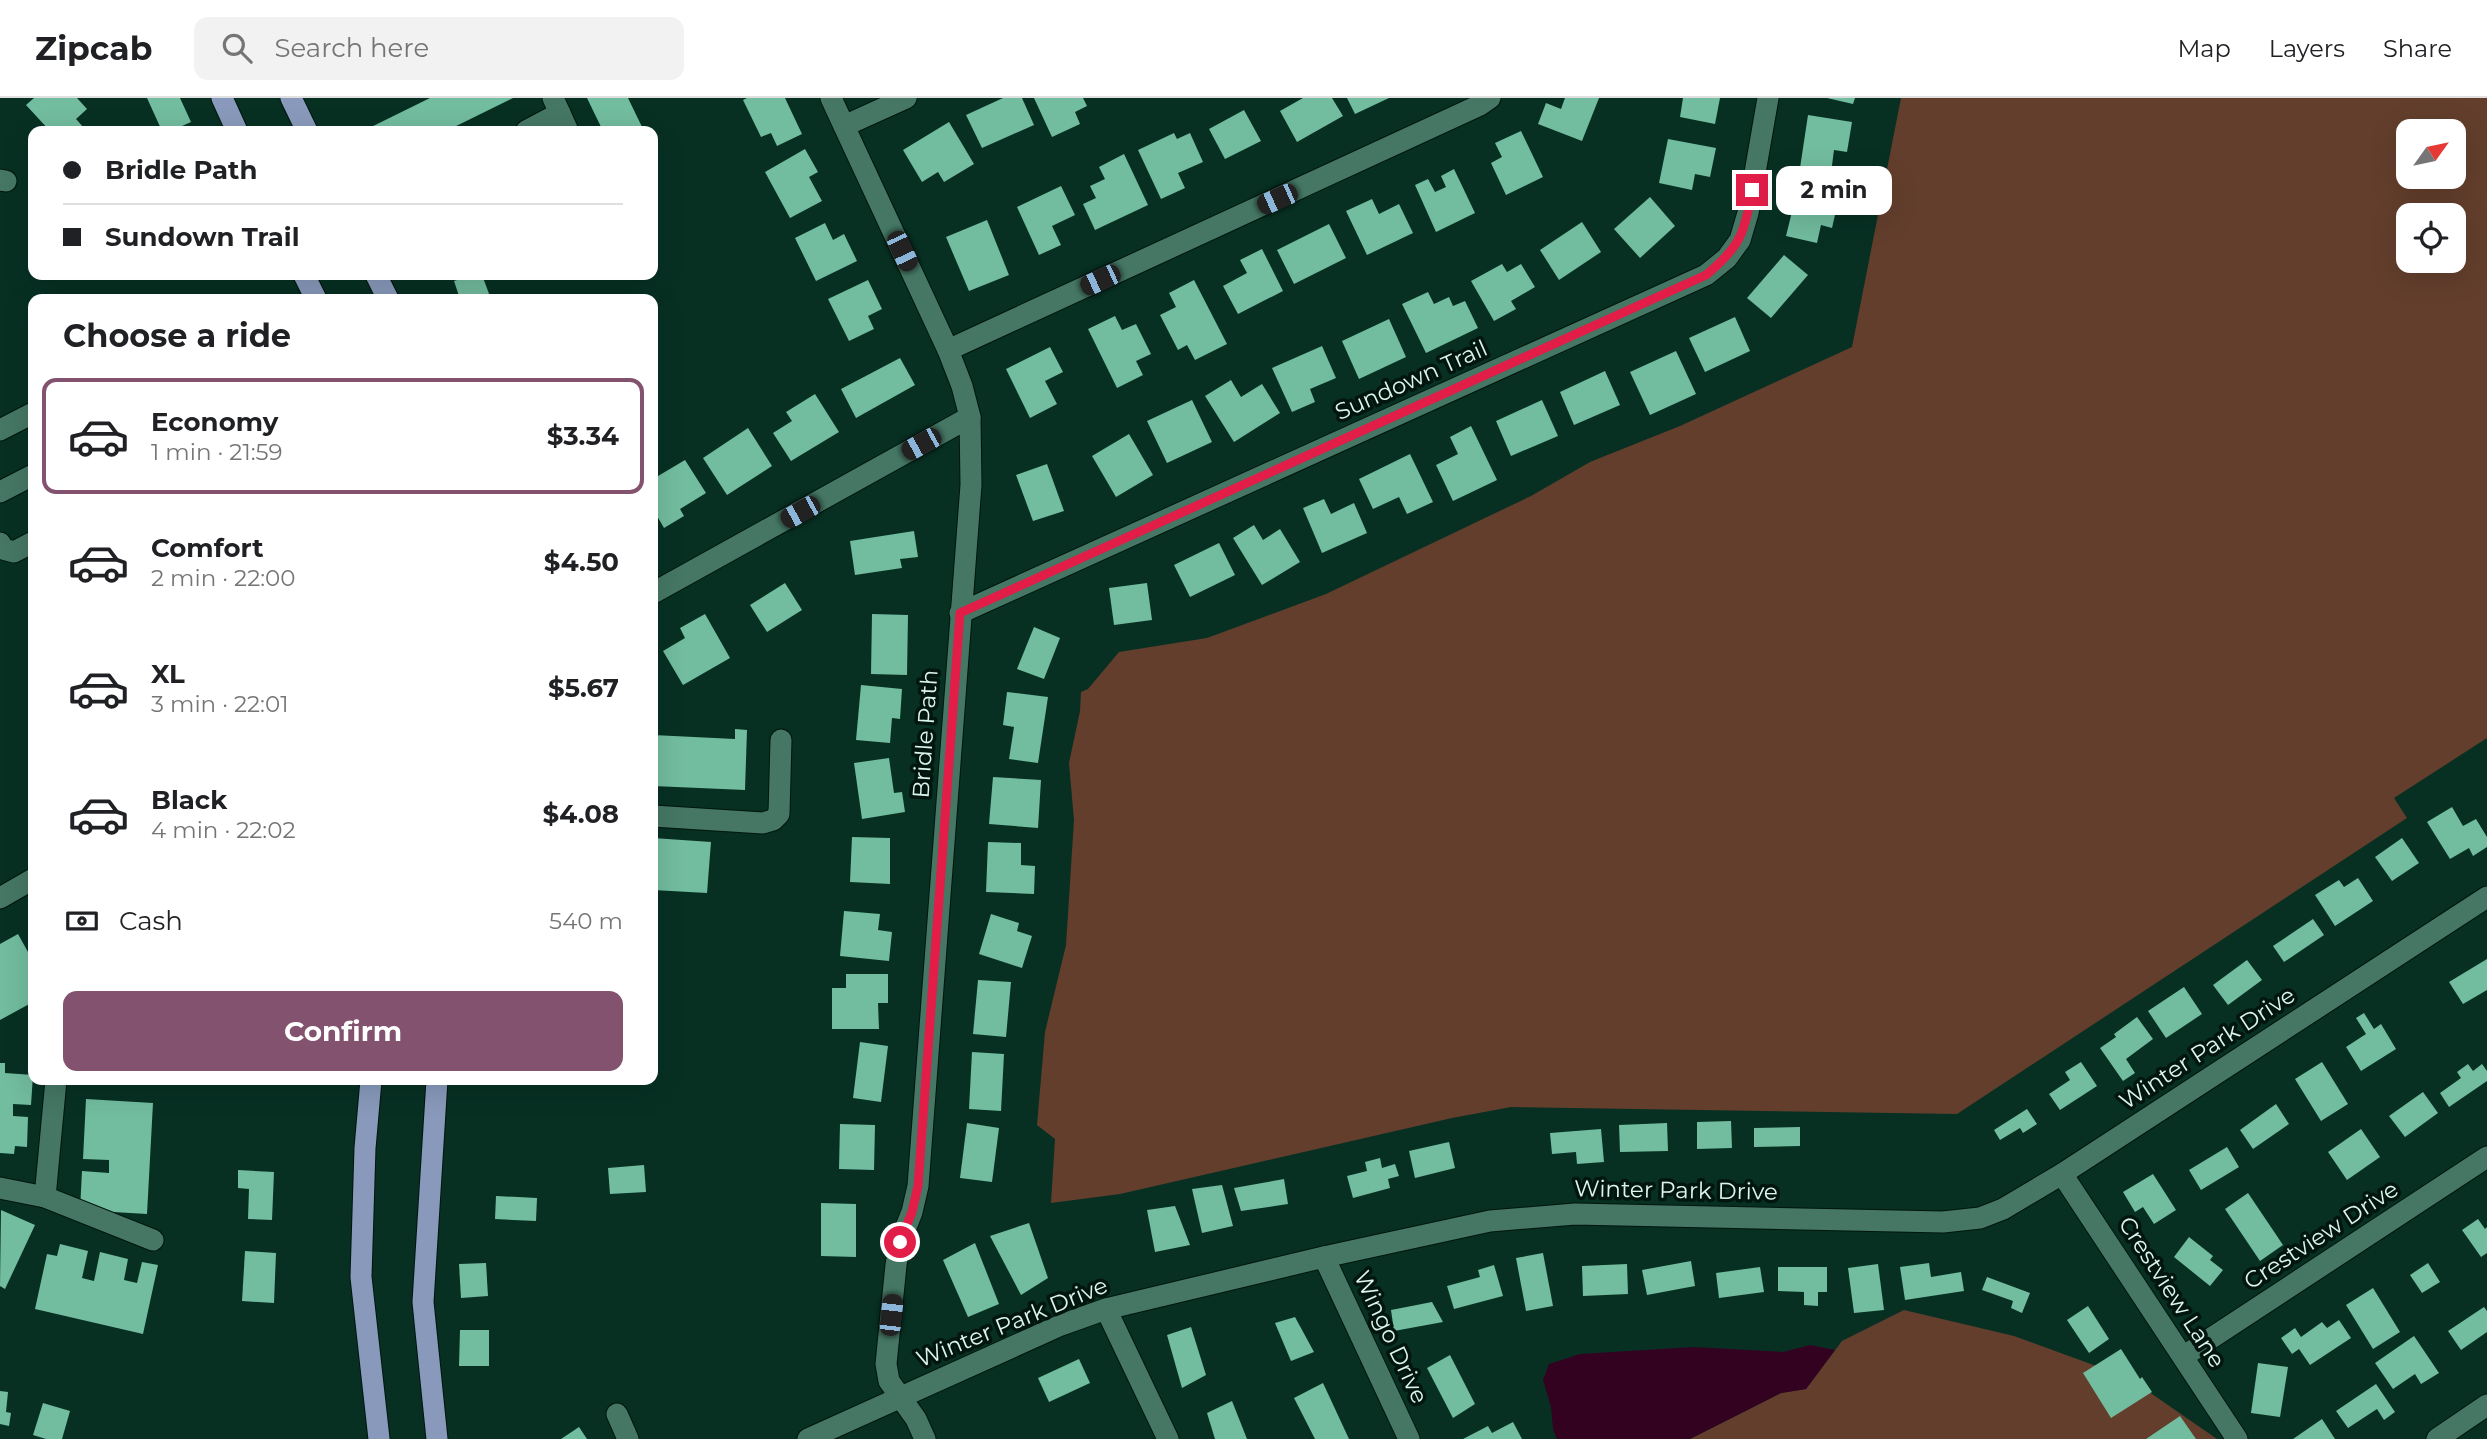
<!DOCTYPE html>
<meta charset="utf-8">
<style>
body{margin:0;font-family:Montserrat,sans-serif;background:#f2f2f2;color:#202124;height:100vh;display:flex;flex-direction:column;font-size:26px;white-space:nowrap}
*{box-sizing:border-box;margin:0}
p{font-size:23px;color:#757577}
.icon{flex:none;width:38px;height:38px;fill:none;stroke:currentColor;stroke-width:2;stroke-linecap:round;stroke-linejoin:round}
.map{position:relative;flex:1;overflow:hidden}
.side{position:absolute;left:28px;top:196px;width:630px;height:791px;display:flex;flex-direction:column;background:#fff;border-radius:14px;box-shadow:0 7px 28px #0002}
.side>*{flex:none}
.top-card{position:absolute;left:28px;top:28px;width:630px;height:154px;border-radius:14px;box-shadow:0 7px 28px #0002;display:grid;align-content:center;height:154px;padding:0 35px;background:#fff}
.needle{width:46px;rotate:57deg}
.controls{position:absolute;left:2396px;top:21px;display:grid;gap:14px}
.controls a{display:grid;place-items:center;width:70px;height:70px;border-radius:14px;background:#fff;box-shadow:0 7px 28px #0002;font-size:35px}
.end{position:absolute;width:32px;height:32px;margin:-16px;border:9px solid #e11d48;background:#fff;box-shadow:0 0 0 4px #fff}
.from{border-radius:50%}
.bubble{position:absolute;height:49px;border-radius:14px;background:#fff;box-shadow:0 7px 28px #0002;font-size:23px;font-weight:700;line-height:49px;text-align:center}
.car{position:absolute;width:21px;height:42px;margin:-21px -10px;border-radius:9px;box-shadow:0 0 5px 2px #0007;background:linear-gradient(#222 24%,#8ab4d8 0 40%,#222 0 76%,#8ab4d8 0 86%,#222 0)}
.top-card b{display:flex;align-items:center;gap:24px;height:66px;font-size:26px}
.top-card b+b{border-top:2px solid #e0e0e0}
.top-card i{width:18px;height:18px;background:#202124}
ul{padding:0;list-style:none}
li{display:flex;align-items:center;gap:21px;height:116px;margin:0 14px 10px;padding:0 21px;border:4px solid transparent;border-radius:14px}
li div{flex:1}
li b{display:block;font-size:26px}
li em{font-style:normal;font-weight:700}
li.current{border-color:#82526e}
li>.icon{width:63px;height:63px;stroke-width:1.5}
h2{padding:0 35px;font-size:32px;line-height:84px}
.pay{display:flex;align-items:center;gap:18px;height:77px;padding:0 35px;font-size:26px}
.pay p{margin-inline-start:auto}
.action{display:flex;gap:14px;margin-top:auto;padding:14px 35px}
.action a{flex:1;height:80px;border-radius:14px;background:#82526e;color:#fff;font-size:28px;font-weight:700;line-height:80px;text-align:center}
header{display:flex;align-items:center;gap:42px;box-sizing:border-box;height:98px;padding:0 35px;background:#fff;border-bottom:2px solid #e0e0e0}
header strong{font-size:33px}
nav{display:flex;gap:38px;margin-inline-start:auto;font-size:24px}
.search{width:490px;height:63px;background:#f2f2f2;display:flex;align-items:center;gap:18px;box-sizing:border-box;padding:0 24px;border-radius:14px;color:#757577;font-size:26px}
.map>svg:first-child{display:block}
</style>
<header>
<strong>Zipcab</strong>
<div class="search"><svg class="icon" aria-label="search" viewBox="0 0 24 24"><circle cx="10" cy="10" r="6"/><path d="M15 15l6 6"/></svg>Search here</div>
<nav><a>Map</a><a>Layers</a><a>Share</a></nav>
</header>
<div class="map">
<svg width="2487" height="1341" viewBox="0 0 2487 1341">
<rect width="100%" height="100%" fill="#073023"/>
<g fill="#633e2c" fill-rule="evenodd">
<path d="M1901,0H2487V640L2394,700L2407,720L1957,1016L1511,1009L1452,1020L1120,1096L1051,1105L1055,1041L1037,1027L1045,934L1066,847L1074,722L1069,665L1080,613L1081,594L1088,591L1119,554L1207,540L1326,496L1531,398L1590,364L1680,328L1852,249ZM2454,33V79H2408V33ZM2408,117H2454V163H2408Z"/>
<path d="M1904,1212L2014,1238L2129,1280L2217,1341H1690L1781,1295L1806,1291L1842,1243Z"/>
</g>
<path fill="#330221" d="M1810,1247L1835,1252L1806,1291L1781,1295L1690,1341H1557L1553,1331L1551,1309L1543,1282L1549,1266L1580,1256L1694,1249L1783,1254Z"/>
<g fill="#72bc9f">
<path d="M34,0H77L87,11L76,21L84,30L81,33H50L26,7Z"/>
<path d="M147,0H180L191,24L171,33H162Z"/>
<path d="M430,0H513L446,33H363Z"/>
<path d="M587,0H628L644,33H603Z"/>
<path d="M747,0H785L802,36L777,48L771,35L761,39L743,2Z"/>
<path d="M1003,0H1022L1034,27L982,50L966,17Z"/>
<path d="M1034,0H1083L1087,8L1075,14L1080,26L1052,39Z"/>
<path d="M1303,0H1332L1343,18L1297,44L1280,13Z"/>
<path d="M1347,0H1389L1355,16Z"/>
<path d="M1565,0H1599L1582,43L1538,26L1546,5L1561,11Z"/>
<path d="M1683,0H1720L1715,26L1680,19Z"/>
<path d="M1827,0H1855L1853,6Z"/>
<path d="M1244,12L1261,43L1225,61L1209,31Z"/>
<path d="M1808,17L1852,24L1847,54L1834,52L1831,75L1800,70Z"/>
<path d="M949,24L974,66L944,84L938,74L922,84L903,52Z"/>
<path d="M1521,33L1543,79L1506,97L1491,65L1502,59L1495,45Z"/>
<path d="M1174,35L1177,41L1190,35L1203,64L1178,75L1185,90L1161,101L1138,52Z"/>
<path d="M1668,41L1716,50L1710,79L1695,76L1692,92L1659,85Z"/>
<path d="M805,51L818,74L809,79L822,103L790,120L765,74Z"/>
<path d="M1124,56L1148,107L1095,132L1083,106L1096,100L1090,88L1105,81L1099,69Z"/>
<path d="M1454,71L1475,115L1436,134L1415,87L1428,81L1435,94L1446,89L1441,78Z"/>
<path d="M1799,85L1840,95L1832,130L1821,127L1817,145L1786,138Z"/>
<path d="M1061,88L1075,117L1052,128L1061,147L1039,157L1017,109Z"/>
<path d="M1650,99L1675,128L1640,160L1614,131Z"/>
<path d="M1372,101L1379,116L1399,106L1413,135L1367,157L1346,113Z"/>
<path d="M987,122L1009,177L969,193L946,139Z"/>
<path d="M1582,124L1601,154L1559,182L1540,152Z"/>
<path d="M825,125L833,142L844,136L857,163L816,183L795,140Z"/>
<path d="M1329,126L1346,160L1294,186L1277,152Z"/>
<path d="M1262,151L1283,193L1238,216L1223,188L1247,175L1240,162Z"/>
<path d="M1784,157L1808,177L1771,220L1747,200Z"/>
<path d="M1502,166L1507,174L1521,166L1535,189L1511,203L1516,211L1494,223L1471,183Z"/>
<path d="M472,177H482L491,201H460L454,183Z"/>
<path d="M868,182L882,211L868,218L874,231L849,243L828,201Z"/>
<path d="M1194,182L1227,246L1195,262L1187,247L1178,252L1160,217L1176,209L1169,195Z"/>
<path d="M1428,194L1434,206L1449,199L1453,208L1465,203L1478,230L1426,255L1402,206Z"/>
<path d="M1115,218L1122,232L1136,226L1151,256L1136,263L1143,277L1117,290L1088,231Z"/>
<path d="M1735,219L1750,253L1705,274L1689,240Z"/>
<path d="M1389,221L1406,259L1359,281L1342,243Z"/>
<path d="M1322,248L1336,280L1310,291L1315,304L1292,314L1272,270Z"/>
<path d="M1050,249L1063,274L1045,283L1057,306L1030,320L1006,271Z"/>
<path d="M1676,253L1696,296L1650,317L1630,274Z"/>
<path d="M900,260L915,287L856,320L841,291Z"/>
<path d="M1605,273L1620,307L1574,327L1560,294Z"/>
<path d="M1231,282L1241,299L1262,286L1280,315L1234,344L1205,298Z"/>
<path d="M815,296L839,334L791,363L773,335L792,323L786,314Z"/>
<path d="M1192,302L1212,344L1167,365L1147,323Z"/>
<path d="M1542,302L1558,338L1511,358L1496,323Z"/>
<path d="M1471,328L1497,382L1453,403L1436,367L1458,356L1450,339Z"/>
<path d="M748,330L772,368L727,397L703,360Z"/>
<path d="M1129,336L1153,377L1116,399L1092,358Z"/>
<path d="M1410,356L1433,404L1407,416L1399,399L1373,411L1359,381Z"/>
<path d="M685,362L706,395L680,411L684,418L664,430L653,411V381Z"/>
<path d="M1047,366L1064,413L1033,423L1016,377Z"/>
<path d="M1324,401L1331,416L1354,405L1367,435L1322,455L1303,410Z"/>
<path d="M1254,427L1263,442L1280,431L1300,464L1262,487L1233,440Z"/>
<path d="M914,433L918,459L900,461L902,470L855,477L850,443Z"/>
<path d="M1219,445L1235,477L1190,499L1174,467Z"/>
<path d="M785,485L802,512L767,534L750,507Z"/>
<path d="M1147,485L1152,522L1114,527L1109,490Z"/>
<path d="M705,516L730,560L683,587L663,553L685,540L680,530Z"/>
<path d="M872,516L908,517L907,577L871,576Z"/>
<path d="M1034,529L1060,540L1044,581L1017,571Z"/>
<path d="M861,587L902,591L900,621L892,620L890,645L856,642Z"/>
<path d="M1007,594L1048,599L1038,665L1009,661L1014,629L1003,627Z"/>
<path d="M735,631L747,632L745,692L653,688V637L735,641Z"/>
<path d="M889,660L894,695L902,694L905,714L862,721L854,665Z"/>
<path d="M993,679L1041,682L1038,730L989,726Z"/>
<path d="M2452,709L2463,728L2476,721L2487,739V749L2473,758L2469,750L2450,761L2427,724Z"/>
<path d="M852,739L890,740V786L850,784Z"/>
<path d="M653,740L711,744L707,795L653,792Z"/>
<path d="M2402,740L2419,765L2392,783L2375,759Z"/>
<path d="M988,744L1021,745V767L1035,768L1034,796L986,794Z"/>
<path d="M2358,780L2373,803L2335,828L2315,797L2339,782L2344,789Z"/>
<path d="M844,813L880,816L878,832L892,834L889,863L840,858Z"/>
<path d="M991,816L1019,825L1017,833L1032,838L1022,870L979,856Z"/>
<path d="M2313,821L2324,837L2284,864L2273,848Z"/>
<path d="M18,836L33,863V904L0,922V846Z"/>
<path d="M2487,861V892L2463,906L2449,884Z"/>
<path d="M2247,862L2262,882L2228,907L2213,887Z"/>
<path d="M846,876H888V905H878L879,931H832V890H846Z"/>
<path d="M978,882L1011,884L1006,939L973,936Z"/>
<path d="M2184,889L2202,916L2166,940L2148,913Z"/>
<path d="M2364,915L2374,931L2381,926L2396,951L2361,973L2346,949L2366,936L2356,920Z"/>
<path d="M2137,919L2153,941L2126,961L2135,975L2123,983L2100,950L2116,939L2114,936Z"/>
<path d="M860,944L888,948L881,1004L853,1000Z"/>
<path d="M972,954L1004,956L1001,1013L969,1011Z"/>
<path d="M2081,964L2097,988L2060,1012L2049,996L2070,982L2065,974Z"/>
<path d="M2322,964L2348,1006L2321,1023L2295,981Z"/>
<path d="M0,965H5V975L33,977L31,1007L13,1006V1018L28,1019L27,1049L15,1048L14,1056L0,1055Z"/>
<path d="M2468,966L2473,973L2482,966L2487,973V983L2449,1009L2440,995L2461,980L2457,974Z"/>
<path d="M2423,994L2438,1015L2405,1039L2389,1018Z"/>
<path d="M86,1001L153,1005L147,1116L80,1112L82,1073L109,1075V1062L83,1061Z"/>
<path d="M2276,1006L2289,1026L2253,1051L2240,1032Z"/>
<path d="M2027,1011L2037,1026L2023,1035L2020,1030L2000,1042L1994,1032Z"/>
<path d="M1731,1023L1732,1050L1697,1051V1024Z"/>
<path d="M967,1025L999,1030L992,1084L960,1080Z"/>
<path d="M1667,1025L1668,1053L1620,1054L1619,1027Z"/>
<path d="M840,1026L875,1027L874,1072L839,1071Z"/>
<path d="M1800,1029V1048L1754,1049V1030Z"/>
<path d="M1601,1031L1604,1064L1577,1066L1576,1054L1552,1056L1550,1035Z"/>
<path d="M2361,1031L2380,1059L2347,1082L2328,1054Z"/>
<path d="M1449,1044L1455,1070L1415,1080L1409,1053Z"/>
<path d="M2227,1049L2239,1069L2201,1092L2189,1072Z"/>
<path d="M1380,1060L1382,1070L1395,1066L1399,1078L1388,1081L1390,1090L1353,1100L1347,1078L1367,1073L1365,1064Z"/>
<path d="M644,1067L646,1094L610,1096L608,1070Z"/>
<path d="M238,1072L274,1074L272,1122L248,1121L249,1091L238,1090Z"/>
<path d="M2153,1076L2176,1112L2154,1126L2143,1109L2135,1114L2123,1094Z"/>
<path d="M1284,1081L1288,1106L1241,1113L1234,1090Z"/>
<path d="M1222,1087L1233,1128L1202,1135L1192,1091Z"/>
<path d="M2248,1095L2283,1147L2260,1163L2225,1111Z"/>
<path d="M496,1098L537,1100L536,1123L495,1121Z"/>
<path d="M821,1105L856,1106V1159L821,1158Z"/>
<path d="M1175,1108L1190,1147L1155,1154L1147,1112Z"/>
<path d="M1,1112L35,1127L5,1191L0,1188Z"/>
<path d="M2478,1121L2485,1131L2487,1129V1155L2481,1159L2462,1132Z"/>
<path d="M1029,1125L1048,1180L1021,1197L990,1138Z"/>
<path d="M2189,1139L2213,1158L2210,1162L2223,1172L2210,1188L2174,1159Z"/>
<path d="M975,1145L999,1206L968,1219L943,1162Z"/>
<path d="M60,1146L88,1153L82,1180L94,1183L100,1154L128,1161L124,1182L137,1185L142,1164L158,1167L143,1236L35,1211L47,1156L57,1158Z"/>
<path d="M245,1153L276,1155L274,1205L242,1203Z"/>
<path d="M1543,1155L1553,1208L1526,1213L1516,1160Z"/>
<path d="M1691,1163L1695,1188L1647,1197L1642,1172Z"/>
<path d="M486,1165L488,1198L461,1200L459,1166Z"/>
<path d="M1929,1165L1931,1179L1961,1174L1964,1193L1905,1202L1900,1169Z"/>
<path d="M2428,1165L2440,1184L2422,1195L2410,1177Z"/>
<path d="M1627,1166L1628,1196L1583,1198L1582,1168Z"/>
<path d="M1878,1166L1884,1212L1854,1215L1848,1170Z"/>
<path d="M1494,1167L1503,1198L1454,1211L1447,1188L1480,1179L1478,1172Z"/>
<path d="M1760,1169L1764,1194L1719,1200L1716,1175Z"/>
<path d="M1778,1169H1827V1194H1818V1208L1804,1207V1194L1778,1193Z"/>
<path d="M1987,1179L2030,1195L2022,1215L2011,1210L2013,1203L1982,1192Z"/>
<path d="M2373,1190L2400,1234L2373,1251L2346,1207Z"/>
<path d="M1432,1204L1443,1224L1394,1233L1391,1212Z"/>
<path d="M2088,1208L2109,1241L2089,1255L2067,1222Z"/>
<path d="M2484,1209L2487,1213V1234L2461,1252L2448,1233Z"/>
<path d="M1295,1219L1314,1254L1291,1263L1275,1225Z"/>
<path d="M2339,1222L2351,1240L2310,1267L2299,1251L2292,1256L2281,1240L2295,1230L2301,1239L2322,1224L2327,1230Z"/>
<path d="M1191,1229L1206,1277L1182,1290L1167,1237Z"/>
<path d="M460,1232H489V1268H459Z"/>
<path d="M2414,1238L2439,1275L2421,1286L2415,1276L2393,1291L2375,1265Z"/>
<path d="M2121,1251L2140,1281L2142,1279L2152,1294L2111,1320L2083,1275Z"/>
<path d="M1450,1257L1475,1306L1453,1320L1427,1270Z"/>
<path d="M1079,1261L1090,1285L1049,1304L1038,1280Z"/>
<path d="M2258,1265L2288,1269L2280,1319L2251,1315Z"/>
<path d="M1323,1285L1349,1341H1315L1294,1300Z"/>
<path d="M2376,1286L2395,1314L2384,1322L2377,1311L2348,1330L2336,1313Z"/>
<path d="M0,1293L8,1294L6,1314L11,1315L9,1328L0,1326Z"/>
<path d="M1232,1303L1247,1341H1215L1207,1315Z"/>
<path d="M43,1305L70,1313L62,1341H46L33,1337Z"/>
<path d="M2180,1318L2196,1341H2146Z"/>
<path d="M2322,1321L2335,1341H2293Z"/>
<path d="M1513,1324L1522,1341H1463L1488,1328L1492,1335Z"/>
<path d="M579,1329L587,1341H561Z"/>
</g>
<g fill="none" stroke-linecap="round" stroke-linejoin="round">
<g stroke="#00160e" stroke-width="23">
<g id="minor">
<path d="M553,0L568,33"/>
<path d="M831,0L948,252L962,288L970,319L971,387L918,1088L912,1114L900,1144L896,1167L886,1266L889,1283L916,1321L925,1341"/>
<path d="M844,28L906,0"/>
<path d="M526,33L560,15"/>
<path d="M0,82L6,83"/>
<path d="M948,252L1480,7L1490,0"/>
<path d="M0,332L33,315"/>
<path d="M0,394L33,377"/>
<path d="M0,445L3,451L14,454L33,444"/>
<path d="M653,495L970,319"/>
<path d="M960,515L1706,177L1727,160L1740,142L1748,115L1768,0"/>
<path d="M653,718L763,725L773,722L779,716L781,642"/>
<path d="M0,800L33,781"/>
<path d="M2062,1076L2237,1341"/>
<path d="M0,1090L45,1099L153,1142"/>
<path d="M45,1099L56,982"/>
<path d="M1324,1159L1409,1341"/>
<path d="M1106,1211L1168,1341"/>
<path d="M2184,1258L2487,1059"/>
<path d="M617,1316L628,1341"/>
<path d="M808,1341L1061,1227L1106,1211L1324,1159L1490,1123L1575,1116L1943,1124L1980,1120L2003,1111L2062,1076L2487,799"/>
<path d="M2437,1341L2487,1307"/>
</g>
</g>
<g stroke="#00160e" stroke-width="23">
<g id="major">
<path d="M222,0L237,33"/>
<path d="M291,0L307,33"/>
<path d="M304,177L316,201"/>
<path d="M376,177L388,201"/>
<path d="M371,982L365,1050L361,1179L379,1341"/>
<path d="M437,1341L423,1204L437,982"/>
</g>
</g>
<use href="#minor" stroke="#457764" stroke-width="21"/>
<use href="#major" stroke="#89b" stroke-width="21"/>
</g>
<g fill="none" stroke-linecap="round" stroke-linejoin="round">
<path stroke="#e11d48" stroke-width="9" d="M900,1144L912,1114L918,1088L960,515L1706,177C1740,149 1745,135 1752,92"/>
</g>
<g text-anchor="middle" stroke-width="7" stroke-linejoin="round" paint-order="stroke">
<g font-size="23" fill="#dcf6eb" stroke="#02150e">
<text transform="translate(1411 282) rotate(-24)" y="8">Sundown Trail</text>
<text transform="translate(925 636) rotate(-86)" y="8">Bridle Path</text>
<text transform="translate(2207 950) rotate(-33)" y="8">Winter Park Drive</text>
<text transform="translate(1676 1092) rotate(1)" y="8">Winter Park Drive</text>
<text transform="translate(2321 1137) rotate(-33)" y="8">Crestview Drive</text>
<text transform="translate(2172 1194) rotate(57)" y="8">Crestview Lane</text>
<text transform="translate(1012 1224) rotate(-22)" y="8">Winter Park Drive</text>
<text transform="translate(1391 1239) rotate(65)" y="8">Wingo Drive</text>
</g>
</g>
</svg>
<div class="controls">
<a><svg class="needle" viewBox="-14 -14 28 28"><path d="M0-13l5 13h-10z" fill="#e53935"/><path d="M0 13l5-13h-10z" fill="#757577"/></svg></a>
<a><svg class="icon" aria-label="locate" viewBox="0 0 24 24"><circle cx="12" cy="12" r="6"/><path d="M12 2v4M12 18v4M2 12h4M18 12h4"/></svg></a>
</div>
<i class="end from" style="left:900px;top:1144px"></i>
<i class="end" style="left:1752px;top:92px"></i>
<div class="bubble" style="left:1776px;top:68px;width:116px">2 min</div>
<i class="car" style="left:1277px;top:101px;rotate:246deg"></i>
<i class="car" style="left:902px;top:153px;rotate:155deg"></i>
<i class="car" style="left:1100px;top:182px;rotate:245deg"></i>
<i class="car" style="left:921px;top:346px;rotate:241deg"></i>
<i class="car" style="left:800px;top:414px;rotate:241deg"></i>
<i class="car" style="left:891px;top:1217px;rotate:6deg"></i>
<div class="top-card">
<b><i class="from"></i>Bridle Path</b>
<b><i></i>Sundown Trail</b>
</div>
<section class="side">
<h2>Choose a ride</h2>
<ul>
<li class="current"><svg class="icon" aria-label="car" viewBox="0 0 24 24"><path d="M5 17H2v-5l4-1 3-4h7l3 4 3 1v5h-3M9 17h6M6 11h13"/><circle cx="7" cy="17" r="2"/><circle cx="17" cy="17" r="2"/></svg><div><b>Economy</b><p>1 min · 21:59</p></div><em>$3.34</em></li>
<li><svg class="icon" aria-label="car" viewBox="0 0 24 24"><path d="M5 17H2v-5l4-1 3-4h7l3 4 3 1v5h-3M9 17h6M6 11h13"/><circle cx="7" cy="17" r="2"/><circle cx="17" cy="17" r="2"/></svg><div><b>Comfort</b><p>2 min · 22:00</p></div><em>$4.50</em></li>
<li><svg class="icon" aria-label="car" viewBox="0 0 24 24"><path d="M5 17H2v-5l4-1 3-4h7l3 4 3 1v5h-3M9 17h6M6 11h13"/><circle cx="7" cy="17" r="2"/><circle cx="17" cy="17" r="2"/></svg><div><b>XL</b><p>3 min · 22:01</p></div><em>$5.67</em></li>
<li><svg class="icon" aria-label="car" viewBox="0 0 24 24"><path d="M5 17H2v-5l4-1 3-4h7l3 4 3 1v5h-3M9 17h6M6 11h13"/><circle cx="7" cy="17" r="2"/><circle cx="17" cy="17" r="2"/></svg><div><b>Black</b><p>4 min · 22:02</p></div><em>$4.08</em></li>
</ul>
<div class="pay"><svg class="icon" aria-label="cash" viewBox="0 0 24 24"><path d="M3 7h18v10H3z"/><circle cx="12" cy="12" r="2"/></svg>Cash<p>540 m</p></div>
<div class="action"><a>Confirm</a></div>
</section>
</div>
